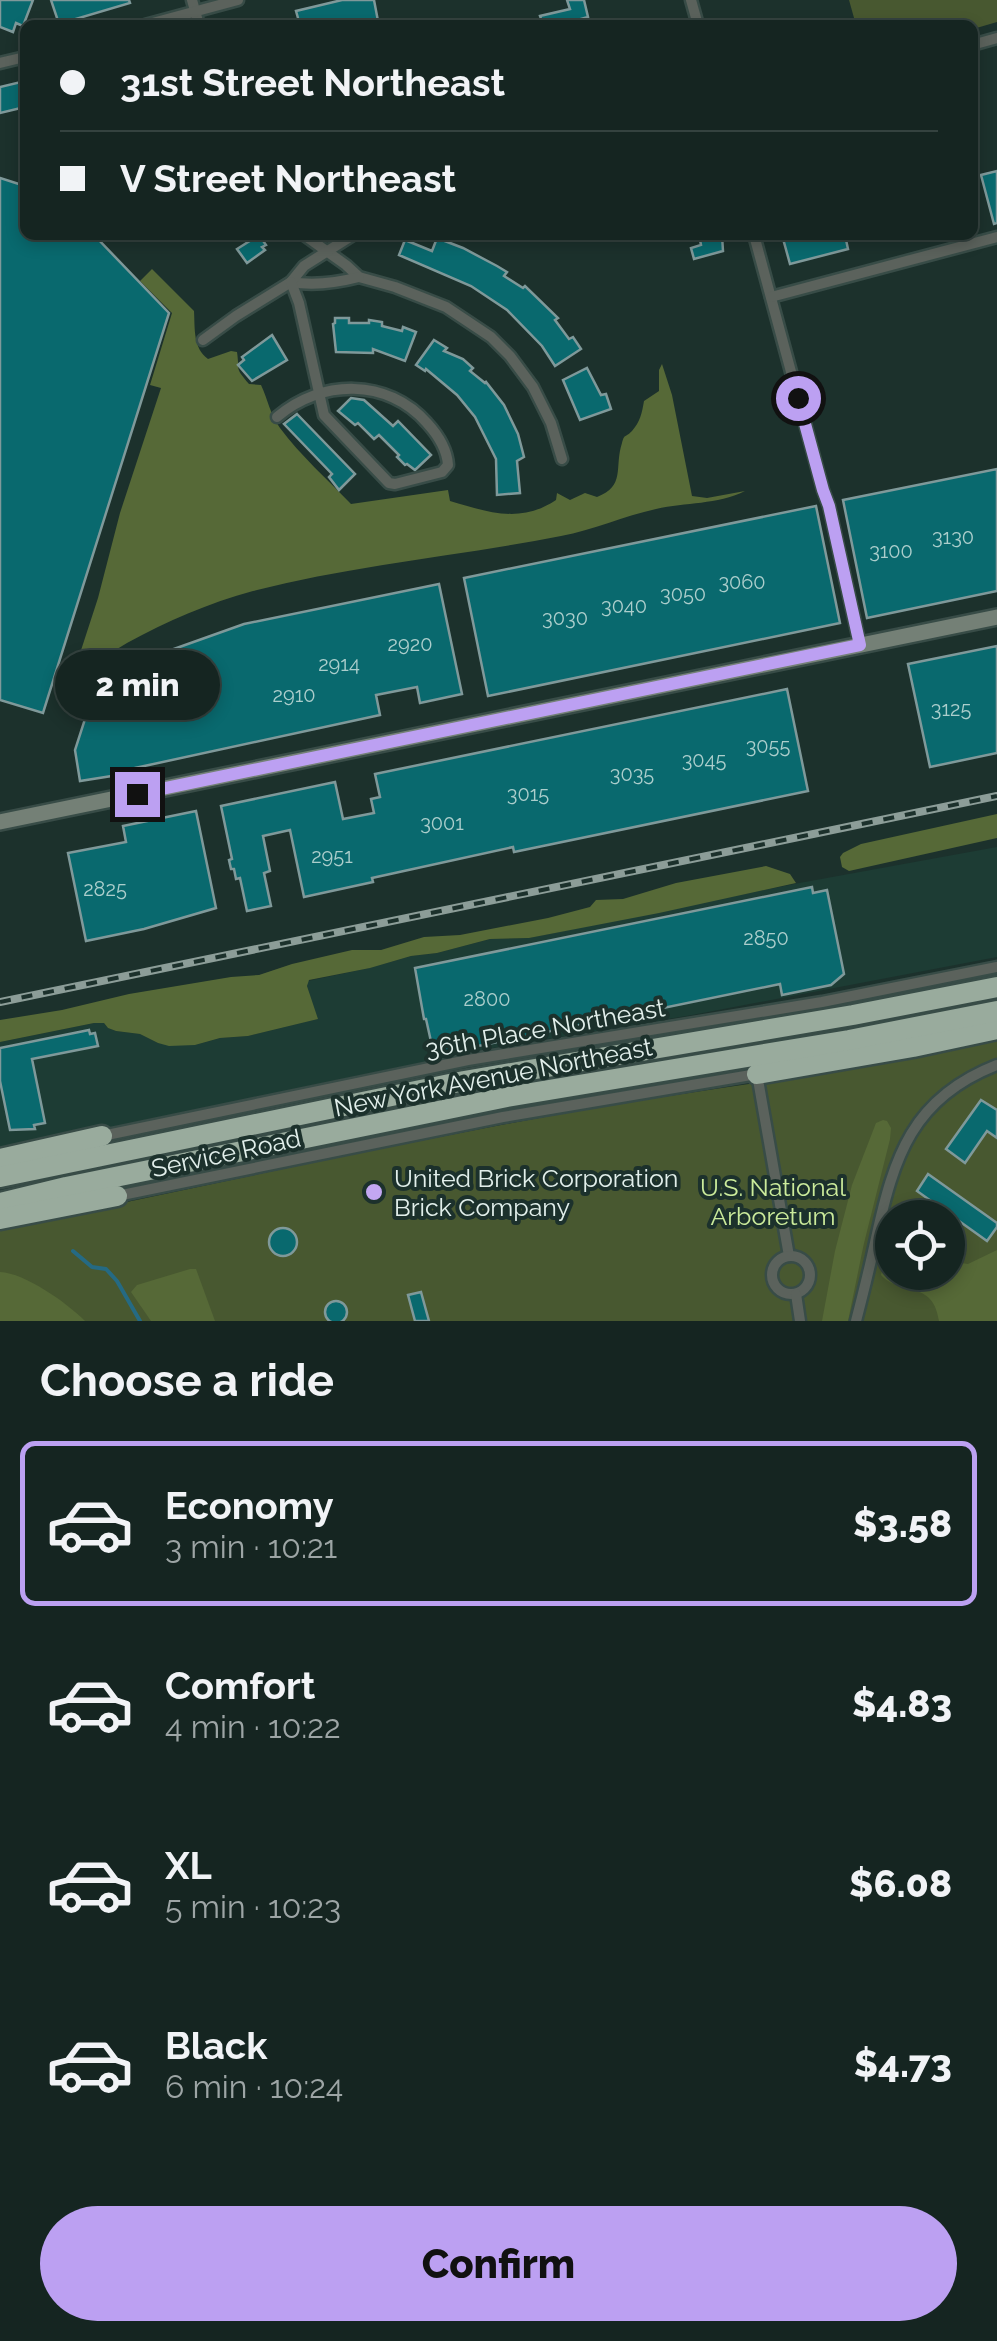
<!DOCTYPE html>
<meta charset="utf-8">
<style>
body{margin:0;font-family:Raleway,sans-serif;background:#1e2d2a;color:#f1f3f6;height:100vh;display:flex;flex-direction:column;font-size:38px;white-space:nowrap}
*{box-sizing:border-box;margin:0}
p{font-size:32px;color:#9da5a5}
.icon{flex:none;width:55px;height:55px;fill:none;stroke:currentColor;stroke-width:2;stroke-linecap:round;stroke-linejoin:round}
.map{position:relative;height:1321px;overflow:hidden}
.panel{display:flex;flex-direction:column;background:#152521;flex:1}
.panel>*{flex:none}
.guide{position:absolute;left:20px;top:20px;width:958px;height:220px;border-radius:15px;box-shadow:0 5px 15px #0003,0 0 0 2px #34423f;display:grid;align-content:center;height:220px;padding:0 40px;background:#152521}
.fabs{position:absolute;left:875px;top:1200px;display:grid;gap:20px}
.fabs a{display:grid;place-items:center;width:90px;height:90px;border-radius:50%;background:#152521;box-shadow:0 5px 15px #0003,0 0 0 2px #34423f;font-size:50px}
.end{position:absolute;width:45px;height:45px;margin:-22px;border:12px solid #bca0f2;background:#111;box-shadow:0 0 0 5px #111}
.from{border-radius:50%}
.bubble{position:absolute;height:70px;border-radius:35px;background:#152521;box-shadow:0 5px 15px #0003,0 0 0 2px #34423f;font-size:32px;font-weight:800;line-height:70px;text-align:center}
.guide b{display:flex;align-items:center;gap:35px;height:95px;font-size:38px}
.guide b+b{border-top:2px solid #34423f}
.guide i{width:25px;height:25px;background:#f1f3f6}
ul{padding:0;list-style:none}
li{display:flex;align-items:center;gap:30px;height:165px;margin:0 20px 15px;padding:0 20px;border:5px solid transparent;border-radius:15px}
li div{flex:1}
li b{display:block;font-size:38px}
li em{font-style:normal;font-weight:800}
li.on{border-color:#bca0f2}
li>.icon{width:90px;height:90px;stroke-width:1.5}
h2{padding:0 40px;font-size:45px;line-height:120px}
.primary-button{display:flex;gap:20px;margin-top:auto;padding:20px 40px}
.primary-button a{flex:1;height:115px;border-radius:60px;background:#bca0f2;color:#111;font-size:40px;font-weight:800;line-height:115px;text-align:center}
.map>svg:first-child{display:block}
</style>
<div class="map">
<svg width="997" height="1321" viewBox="0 0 997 1321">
<rect width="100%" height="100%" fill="#1c312c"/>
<path fill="#1d3c34" d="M997,847V957L692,1015L487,1049L0,1150V1042L94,1023H104L108,1028L116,1031L140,1034L158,1043L195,1045L220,1038L248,1036L317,1019L307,986L308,981L369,968L411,956L437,953L490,939L529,938L794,884Z"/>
<g fill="#485830" fill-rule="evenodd">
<path d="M849,0H997V22L973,29L972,25H856Z"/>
<path d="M997,1039V1321H0V1228C198,1188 395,1143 594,1108C728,1085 864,1071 997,1039ZM892,1218H948V1272H892Z"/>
</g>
<g fill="#566937">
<path d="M152,269L194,311C195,329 193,348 208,359L231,351L237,352C240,372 234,366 249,384L261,385C268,400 270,414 280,428C300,455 328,480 351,504L448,490L450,501C488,512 520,524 556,500L557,493L570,500L585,493L597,497C626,486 614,467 622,443C625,433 624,439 632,431C640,422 642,413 644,401L659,391V370L662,364L672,395L692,496L707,498L745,491C717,505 686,502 656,509C624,516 593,530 561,536C459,556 354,565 253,591C209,603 167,621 127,643C116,650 105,656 95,664C86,670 81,679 71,681L98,598L120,513L161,388L150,385L172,313L140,281Z"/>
<path d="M997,814V838L849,871L842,867L840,857L843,853L861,844Z"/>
<path d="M766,866L790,874L796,883L659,913L529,938L490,939L437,953L411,956L370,968L309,980L307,986L318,1019L248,1036L220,1038L195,1045L169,1046L158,1043L140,1034L116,1031L108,1028L104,1023H94L0,1042V1020L62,1010L129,994L231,977L259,975L292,964L352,950H381L424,937L460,935L548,918L590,907L596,900L623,899L676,883Z"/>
<path d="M883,1120L887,1121L891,1128L890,1139L864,1243L848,1321H822L835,1251L852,1185L876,1123Z"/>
<path d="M887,1250H892V1272H948V1261L968,1264L997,1250V1321H939C933,1279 901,1297 881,1275Z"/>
<path d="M190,1269H196L215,1321H151L131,1292L137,1285Z"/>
<path d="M0,1272C25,1273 67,1303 85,1321H0Z"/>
</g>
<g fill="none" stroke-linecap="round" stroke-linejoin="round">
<path stroke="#256a83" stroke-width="4" d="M73,1251L92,1267L106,1269L117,1281L140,1321"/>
</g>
<g fill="#09696e" stroke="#7f999a" stroke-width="2.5">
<path d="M0,0H33L23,26L16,23L13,32L0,27Z"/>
<path d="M51,0H129L130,3L59,24Z"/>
<path d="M342,0H374L378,21L356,25H300L296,11Z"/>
<path d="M567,0H584L588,17L560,25H543L540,16L570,9Z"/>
<path d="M25,81V107L0,113V87Z"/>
<path d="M997,171V223L994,224L981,175Z"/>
<path d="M0,178L25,186V235H94L169,313L43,713L0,700Z"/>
<path d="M259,235L266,245L262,247L265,250L247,263L237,249Z"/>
<path d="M699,235H722L723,251L694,259L691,248L701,245Z"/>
<path d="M782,235H845L848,249L790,264Z"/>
<path d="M437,238L463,248L497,266L507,272L504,276L523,288L525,286L558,318L555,320L569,339L573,337L581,349L555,366L542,346L507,310L471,286L399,255L405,240L432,251Z"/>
<path d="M335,318H349V323H369V320L382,322V326L402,331L403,327L416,332L405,361L373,349V353L336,352L333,324L335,323Z"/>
<path d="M272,335L287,360L252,381L238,365L244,360L242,357Z"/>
<path d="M434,340L447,348L444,351L463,359L473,368L470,371L485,383L486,382L504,405L518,434L524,457L517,461L520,493L497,495L496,459L475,417L457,395L426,369L425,371L416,365Z"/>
<path d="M587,368L601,395L606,394L611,409L580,420L563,380Z"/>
<path d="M351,398L364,400L393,426L398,421L431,455L415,470L407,464L405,465L397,457L399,455L379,435L374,439L358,423L355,425L338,411Z"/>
<path d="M297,414L355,474L339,490L329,477L332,474L284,424Z"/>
<path d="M997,469V591L867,618L843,500Z"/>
<path d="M816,506L840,623L488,696L464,578Z"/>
<path d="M439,584L462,694L420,703L417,687L376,695L380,715L135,768L118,775L80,781L75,750L94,691L135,666L157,655L244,624Z"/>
<path d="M997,646V753L930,767L908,664Z"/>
<path d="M787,689L808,791L514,852L513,847L372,878L373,882L304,897L290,830L263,836L270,871L264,873L271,906L247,911L240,878L236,879L234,869H231L229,860L232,859L221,806L335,782L343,819L374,813L371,799L380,797L375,774Z"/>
<path d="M196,811L216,908L144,929L86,941L68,853L126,842L123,826Z"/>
<path d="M812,887L813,893L827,890L844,974L831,985L782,995L780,984L434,1055L426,1019H424L415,968Z"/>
<path d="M89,1030L90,1034L95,1033L98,1046L32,1059L45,1123L34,1125L35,1129L10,1130L0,1081V1048Z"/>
<path d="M981,1100L997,1110V1138L987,1131L965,1163L946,1149Z"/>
<path d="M928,1174L997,1223V1227L987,1241L917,1191Z"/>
<circle cx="283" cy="1242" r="14"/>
<path d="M421,1292L429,1321H415L408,1295Z"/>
<circle cx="336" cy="1312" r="11"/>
</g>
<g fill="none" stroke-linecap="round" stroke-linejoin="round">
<g stroke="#384c47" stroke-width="15">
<g id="street">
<path d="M192,0L199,25"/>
<path d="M691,0L698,25"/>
<path d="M145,25L238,0"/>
<path d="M972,45L997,38"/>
<path d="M0,63L25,57"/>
<path d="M304,235L346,265L359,277L395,287L446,307L491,337L510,356L533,387L551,423L562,459"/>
<path d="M754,235L823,490L829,506L860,645"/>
<path d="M291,282C315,286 336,283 359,277"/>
<path d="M771,297L997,237"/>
<path d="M203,340L236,316L291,282L304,266L353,235"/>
<path d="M277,417C321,379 388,378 427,423C438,435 447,449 448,465L442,472L395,484L389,483L324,415L299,303L291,282"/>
<path d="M102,1136L468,1060L822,1002L997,967"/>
<path d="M117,1196L503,1117L757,1074L789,1256"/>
<circle cx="791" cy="1275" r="19"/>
<path d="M796,1294L800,1321"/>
<path d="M856,1321C863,1294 870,1266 876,1238C894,1157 912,1098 997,1065"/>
</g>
</g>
<g stroke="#384c47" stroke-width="20">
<path id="secondary" d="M0,822L997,617"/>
</g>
<g stroke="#384c47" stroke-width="25">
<g id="highway">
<path d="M757,1074L913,1047L997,1029"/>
<path d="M0,1159L102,1136"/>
<path d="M0,1177L464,1081L853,1015L997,987"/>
<path d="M0,1203L66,1187L507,1097L849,1040L997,1011"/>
<path d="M0,1219L117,1196"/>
</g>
</g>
<use href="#street" stroke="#5b625c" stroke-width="10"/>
<use href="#secondary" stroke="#748076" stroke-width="15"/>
<use href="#highway" stroke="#99ab9d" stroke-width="20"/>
<g stroke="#8c9d98" stroke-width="8">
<path id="rail" d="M0,1002L997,796"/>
</g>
<use href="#rail" stroke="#1c312c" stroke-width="4" stroke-dasharray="11" stroke-linecap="butt"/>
</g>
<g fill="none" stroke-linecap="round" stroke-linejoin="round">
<path stroke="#bca0f2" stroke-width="12" d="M137,794L860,645L829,506L823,490L798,398"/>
</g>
<circle fill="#c3a7f2" stroke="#1c312c" stroke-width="4" cx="374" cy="1192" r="10"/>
<g text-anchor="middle" stroke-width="8" stroke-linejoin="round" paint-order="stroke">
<g font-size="20" fill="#accecc">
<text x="953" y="544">3130</text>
<text x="891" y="558">3100</text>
<text x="742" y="589">3060</text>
<text x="683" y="601">3050</text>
<text x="624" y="613">3040</text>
<text x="565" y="625">3030</text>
<text x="410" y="651">2920</text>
<text x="339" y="671">2914</text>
<text x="294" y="702">2910</text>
<text x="951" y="716">3125</text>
<text x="768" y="753">3055</text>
<text x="704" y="767">3045</text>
<text x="632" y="781">3035</text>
<text x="528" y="801">3015</text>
<text x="442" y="830">3001</text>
<text x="332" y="863">2951</text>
<text x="105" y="896">2825</text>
<text x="766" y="945">2850</text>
<text x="487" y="1006">2800</text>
</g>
<g font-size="25" fill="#e2efeb" stroke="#1c312c">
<text transform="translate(545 1028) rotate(-10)" y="9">36th Place Northeast</text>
<text transform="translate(493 1077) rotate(-11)" y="9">New York Avenue Northeast</text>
<text transform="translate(226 1153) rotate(-12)" y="9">Service Road</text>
</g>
<g font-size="25" fill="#e2efeb" stroke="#1c312c" text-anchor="start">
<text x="394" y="1187">United Brick Corporation<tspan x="394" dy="29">Brick Company</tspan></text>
</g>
<g font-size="25" fill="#cbeb9b" stroke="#1c312c">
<text x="773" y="1196">U.S. National<tspan x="773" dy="29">Arboretum</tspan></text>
</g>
</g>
</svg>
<div class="fabs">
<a><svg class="icon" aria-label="locate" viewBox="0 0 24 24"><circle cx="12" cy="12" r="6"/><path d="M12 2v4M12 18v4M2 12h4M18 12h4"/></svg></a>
</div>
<i class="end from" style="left:798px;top:398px"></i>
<i class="end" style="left:137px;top:794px"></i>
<div class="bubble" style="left:55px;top:650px;width:165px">2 min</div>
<div class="guide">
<b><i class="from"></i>31st Street Northeast</b>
<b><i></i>V Street Northeast</b>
</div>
</div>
<section class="panel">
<h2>Choose a ride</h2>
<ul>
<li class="on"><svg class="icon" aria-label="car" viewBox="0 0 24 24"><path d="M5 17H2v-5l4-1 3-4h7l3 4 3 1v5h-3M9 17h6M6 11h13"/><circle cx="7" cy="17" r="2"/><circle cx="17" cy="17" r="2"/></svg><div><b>Economy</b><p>3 min · 10:21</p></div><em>$3.58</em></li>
<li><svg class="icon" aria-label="car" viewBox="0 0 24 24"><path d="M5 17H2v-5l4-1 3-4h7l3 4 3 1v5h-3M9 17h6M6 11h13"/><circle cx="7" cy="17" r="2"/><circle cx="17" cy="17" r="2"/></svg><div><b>Comfort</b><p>4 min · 10:22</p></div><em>$4.83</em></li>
<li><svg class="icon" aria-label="car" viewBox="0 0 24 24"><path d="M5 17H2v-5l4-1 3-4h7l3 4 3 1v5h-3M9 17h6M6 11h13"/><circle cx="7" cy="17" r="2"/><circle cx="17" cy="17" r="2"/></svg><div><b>XL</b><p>5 min · 10:23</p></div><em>$6.08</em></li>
<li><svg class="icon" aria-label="car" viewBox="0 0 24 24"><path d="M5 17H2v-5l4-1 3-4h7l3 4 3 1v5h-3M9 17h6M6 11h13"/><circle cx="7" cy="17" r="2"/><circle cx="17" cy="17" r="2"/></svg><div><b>Black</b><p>6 min · 10:24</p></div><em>$4.73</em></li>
</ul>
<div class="primary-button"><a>Confirm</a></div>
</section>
